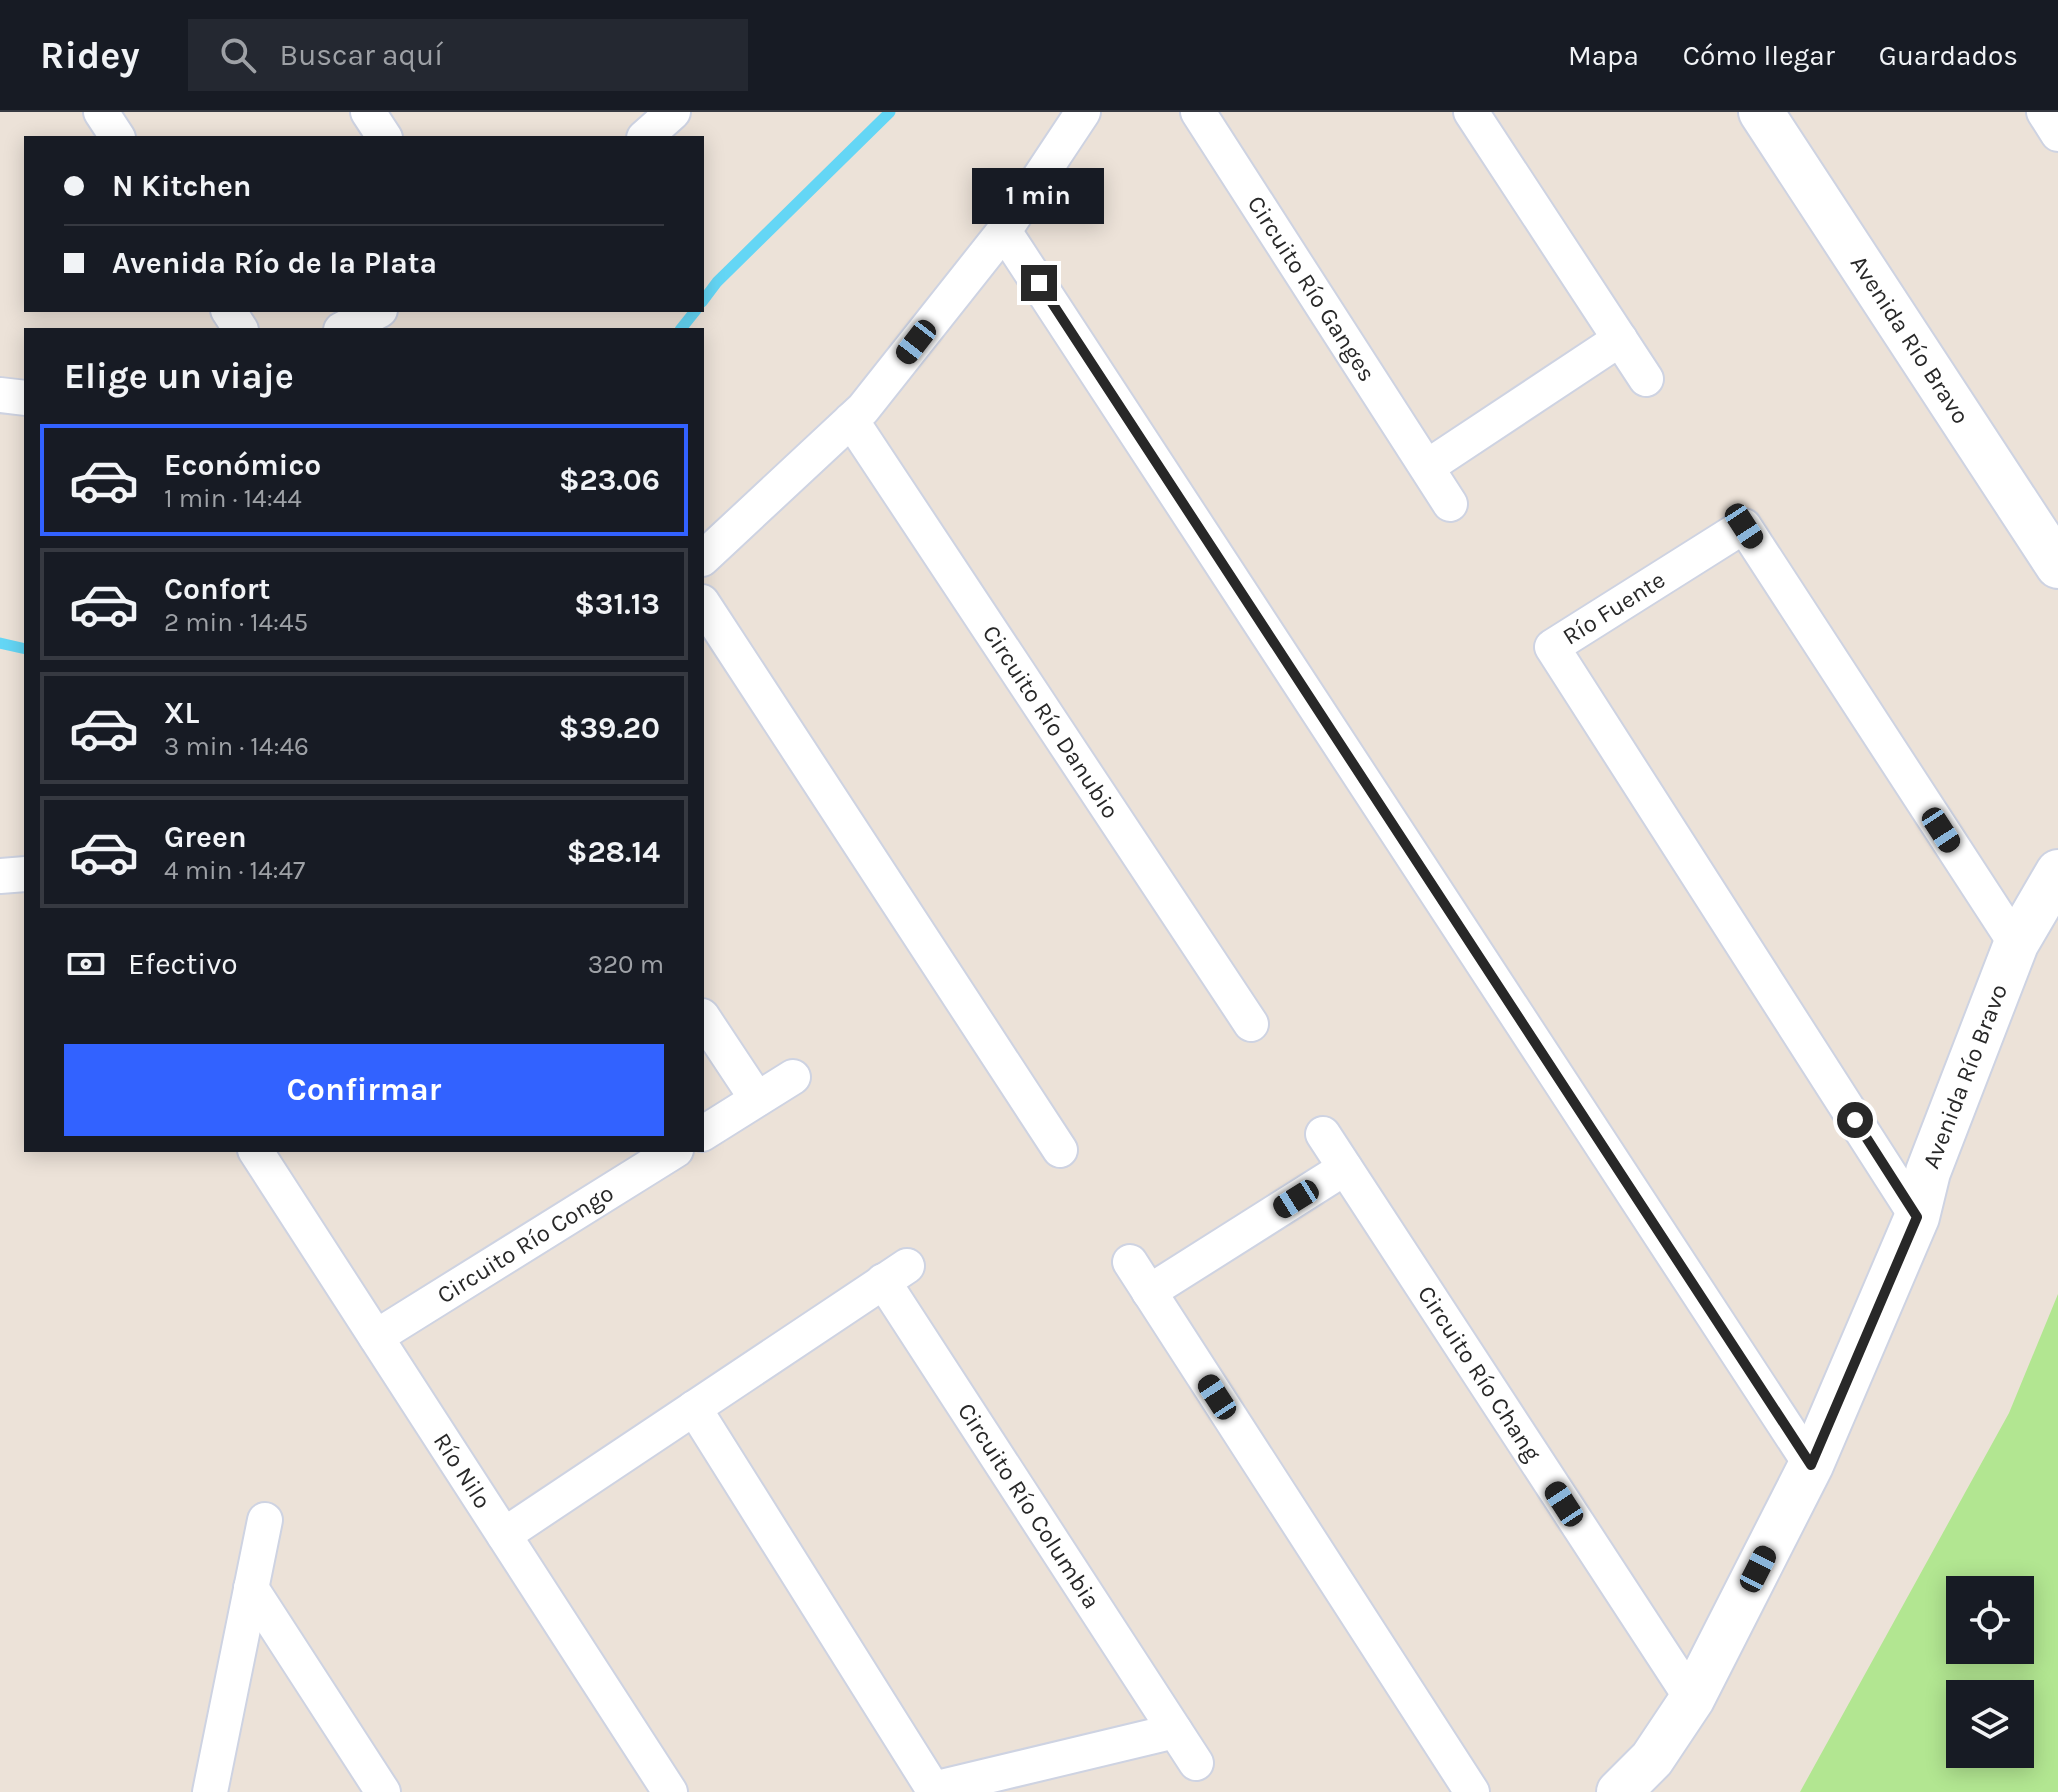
<!DOCTYPE html>
<html lang="es">
<meta charset="utf-8">
<style>
body{margin:0;font-family:Karla,sans-serif;background:#242831;color:#f1f3f6;height:100vh;display:flex;flex-direction:column;font-size:30px;white-space:nowrap}
*{box-sizing:border-box;margin:0}
p{font-size:26px;color:#9ea1a6}
.icon{flex:none;width:44px;height:44px;fill:none;stroke:currentColor;stroke-width:2;stroke-linecap:round;stroke-linejoin:round}
.map{position:relative;flex:1;overflow:hidden}
.panel{position:absolute;left:24px;top:216px;width:680px;height:824px;display:flex;flex-direction:column;background:#171b24;border-radius:0px;box-shadow:0 4px 20px #0003}
.panel>*{flex:none}
.top-card{position:absolute;left:24px;top:24px;width:680px;height:176px;border-radius:0px;box-shadow:0 4px 20px #0003;display:grid;align-content:center;height:176px;padding:0 40px;background:#171b24}
.fabs{position:absolute;left:1946px;top:1464px;display:grid;gap:16px}
.fabs a{display:grid;place-items:center;width:88px;height:88px;border-radius:0px;background:#171b24;box-shadow:0 4px 20px #0003;font-size:40px}
.end{position:absolute;width:36px;height:36px;margin:-18px;border:10px solid #282828;background:#fff;box-shadow:0 0 0 4px #fff}
.from{border-radius:50%}
.bubble{position:absolute;height:56px;border-radius:0px;background:#171b24;box-shadow:0 4px 20px #0003;font-size:26px;font-weight:700;line-height:56px;text-align:center}
.car{position:absolute;width:24px;height:48px;margin:-24px -12px;border-radius:10px;box-shadow:0 0 6px 2px #0007;background:linear-gradient(#222 24%,#8ab4d8 0 40%,#222 0 76%,#8ab4d8 0 86%,#222 0)}
.top-card b{display:flex;align-items:center;gap:28px;height:76px;font-size:30px}
.top-card b+b{border-top:2px solid #363941}
.top-card i{width:20px;height:20px;background:#f1f3f6}
ul{padding:0;list-style:none}
li{display:flex;align-items:center;gap:24px;height:112px;margin:0 16px 12px;padding:0 24px;border:4px solid #363941;border-radius:0px}
li div{flex:1}
li b{display:block;font-size:30px}
li em{font-style:normal;font-weight:700}
li.on{border-color:#3262ff}
li>.icon{width:72px;height:72px;stroke-width:1.5}
h2{padding:0 40px;font-size:36px;line-height:96px}
.pay{display:flex;align-items:center;gap:20px;height:88px;padding:0 40px;font-size:30px}
.pay p{margin-inline-start:auto}
.button{display:flex;gap:16px;margin-top:auto;padding:16px 40px}
.button a{flex:1;height:92px;border-radius:0px;background:#3262ff;color:#fff;font-size:32px;font-weight:700;line-height:92px;text-align:center}
header{display:flex;align-items:center;gap:48px;box-sizing:border-box;height:112px;padding:0 40px;background:#171b24;border-bottom:2px solid #363941}
header strong{font-size:38px}
nav{display:flex;gap:44px;margin-inline-start:auto;font-size:28px}
.search{width:560px;height:72px;background:#242831;display:flex;align-items:center;gap:20px;box-sizing:border-box;padding:0 28px;border-radius:0px;color:#9ea1a6;font-size:30px}
.map>svg:first-child{display:block}
</style>
<header>
<strong>Ridey</strong>
<div class="search"><svg class="icon" aria-label="search" viewBox="0 0 24 24"><circle cx="10" cy="10" r="6"/><path d="M15 15l6 6"/></svg>Buscar aquí</div>
<nav><a>Mapa</a><a>Cómo llegar</a><a>Guardados</a></nav>
</header>
<div class="map">
<svg width="2058" height="1680" viewBox="0 0 2058 1680">
<rect width="100%" height="100%" fill="#ece2d8"/>
<path fill="#b2e691" fill-rule="evenodd" d="M2058,1182V1680H1800L2009,1301ZM1960,1478H2020V1538H1960ZM1960,1582H2020V1642H1960Z"/>
<g fill="none" stroke-linecap="round" stroke-linejoin="round">
<g stroke="#64d6f5" stroke-width="11">
<path d="M702,190L717,170L890,0"/>
<path d="M680,218L696,198"/>
<path d="M0,531L26,537"/>
</g>
<g stroke="#ced3e2" stroke-width="38">
<g id="minor">
<path d="M101,0L118,26"/>
<path d="M368,0L385,26"/>
<path id="s1" d="M1198,0L1450,392"/>
<path d="M1471,0L1646,267"/>
<path d="M2044,0L2058,22"/>
<path d="M644,26L673,0"/>
<path d="M1004,119L1811,1353"/>
<path d="M228,198L241,218"/>
<path d="M341,218L380,198"/>
<path d="M0,283L26,286"/>
<path id="s2" d="M851,308L1251,912"/>
<path d="M1427,355L1620,227"/>
<path d="M702,447L863,297L1004,119L1083,0"/>
<path d="M702,490L1060,1038"/>
<path d="M0,764L26,762"/>
<path d="M702,904L757,987"/>
<path d="M702,1022L793,965"/>
<path id="s3" d="M1323,1022L1692,1587"/>
<path id="s4" d="M255,1038L670,1680"/>
<path id="s5" d="M1917,1105L1552,535L1744,414L2016,832"/>
<path d="M1130,1150L1472,1680"/>
<path id="s6" d="M883,1169L1196,1651"/>
<path d="M1149,1180L1345,1056"/>
<path id="s7" d="M376,1225L676,1038"/>
<path d="M694,1296L935,1680"/>
<path d="M504,1423L907,1154"/>
<path d="M251,1476L383,1680"/>
<path d="M933,1677L1175,1619"/>
<path d="M210,1680L265,1408"/>
</g>
</g>
<g stroke="#ced3e2" stroke-width="48">
<g id="tertiary">
<path id="s8" d="M1761,0L2058,454"/>
<path id="s9" d="M1619,1680L1652,1647L1692,1587L1811,1353L1917,1105L1928,1060L2016,832L2058,760"/>
</g>
</g>
<use href="#minor" stroke="#fff" stroke-width="34"/>
<use href="#tertiary" stroke="#fff" stroke-width="44"/>
</g>
<g fill="none" stroke-linecap="round" stroke-linejoin="round">
<path stroke="#282828" stroke-width="10" d="M1039,171L1811,1353L1917,1105L1855,1008"/>
</g>
<g text-anchor="middle" stroke-width="6" stroke-linejoin="round" paint-order="stroke">
<g font-size="24" fill="#282828" stroke="#fff">
<text dy="8" stroke="none"><textPath href="#s1" startOffset="210">Circuito Río Ganges</textPath></text>
<text dy="8" stroke="none"><textPath href="#s8" startOffset="272">Avenida Río Bravo</textPath></text>
<text dy="8" stroke="none"><textPath href="#s5" startOffset="750">Río Fuente</textPath></text>
<text dy="8" stroke="none"><textPath href="#s2" startOffset="362">Circuito Río Danubio</textPath></text>
<text dy="8" stroke="none"><textPath href="#s9" startOffset="800">Avenida Río Bravo</textPath></text>
<text dy="8" stroke="none"><textPath href="#s7" startOffset="176">Circuito Río Congo</textPath></text>
<text dy="8" stroke="none"><textPath href="#s3" startOffset="286">Circuito Río Chang</textPath></text>
<text dy="8" stroke="none"><textPath href="#s4" startOffset="382">Río Nilo</textPath></text>
<text dy="8" stroke="none"><textPath href="#s6" startOffset="268">Circuito Río Columbia</textPath></text>
</g>
</g>
</svg>
<div class="fabs">
<a><svg class="icon" aria-label="locate" viewBox="0 0 24 24"><circle cx="12" cy="12" r="6"/><path d="M12 2v4M12 18v4M2 12h4M18 12h4"/></svg></a>
<a><svg class="icon" aria-label="layers" viewBox="0 0 24 24"><path d="M12 4l9 5-9 5-9-5zM3 14l9 5 9-5"/></svg></a>
</div>
<i class="end from" style="left:1855px;top:1008px"></i>
<i class="end" style="left:1039px;top:171px"></i>
<div class="bubble" style="left:972px;top:56px;width:132px">1 min</div>
<i class="car" style="left:916px;top:230px;rotate:218deg"></i>
<i class="car" style="left:1744px;top:414px;rotate:147deg"></i>
<i class="car" style="left:1941px;top:718px;rotate:147deg"></i>
<i class="car" style="left:1296px;top:1087px;rotate:238deg"></i>
<i class="car" style="left:1217px;top:1285px;rotate:327deg"></i>
<i class="car" style="left:1564px;top:1392px;rotate:327deg"></i>
<i class="car" style="left:1758px;top:1457px;rotate:27deg"></i>
<div class="top-card">
<b><i class="from"></i>N Kitchen</b>
<b><i></i>Avenida Río de la Plata</b>
</div>
<section class="panel">
<h2>Elige un viaje</h2>
<ul>
<li class="on"><svg class="icon" aria-label="car" viewBox="0 0 24 24"><path d="M5 17H2v-5l4-1 3-4h7l3 4 3 1v5h-3M9 17h6M6 11h13"/><circle cx="7" cy="17" r="2"/><circle cx="17" cy="17" r="2"/></svg><div><b>Económico</b><p>1 min · 14:44</p></div><em>$23.06</em></li>
<li><svg class="icon" aria-label="car" viewBox="0 0 24 24"><path d="M5 17H2v-5l4-1 3-4h7l3 4 3 1v5h-3M9 17h6M6 11h13"/><circle cx="7" cy="17" r="2"/><circle cx="17" cy="17" r="2"/></svg><div><b>Confort</b><p>2 min · 14:45</p></div><em>$31.13</em></li>
<li><svg class="icon" aria-label="car" viewBox="0 0 24 24"><path d="M5 17H2v-5l4-1 3-4h7l3 4 3 1v5h-3M9 17h6M6 11h13"/><circle cx="7" cy="17" r="2"/><circle cx="17" cy="17" r="2"/></svg><div><b>XL</b><p>3 min · 14:46</p></div><em>$39.20</em></li>
<li><svg class="icon" aria-label="car" viewBox="0 0 24 24"><path d="M5 17H2v-5l4-1 3-4h7l3 4 3 1v5h-3M9 17h6M6 11h13"/><circle cx="7" cy="17" r="2"/><circle cx="17" cy="17" r="2"/></svg><div><b>Green</b><p>4 min · 14:47</p></div><em>$28.14</em></li>
</ul>
<div class="pay"><svg class="icon" aria-label="cash" viewBox="0 0 24 24"><path d="M3 7h18v10H3z"/><circle cx="12" cy="12" r="2"/></svg>Efectivo<p>320 m</p></div>
<div class="button"><a>Confirmar</a></div>
</section>
</div>
